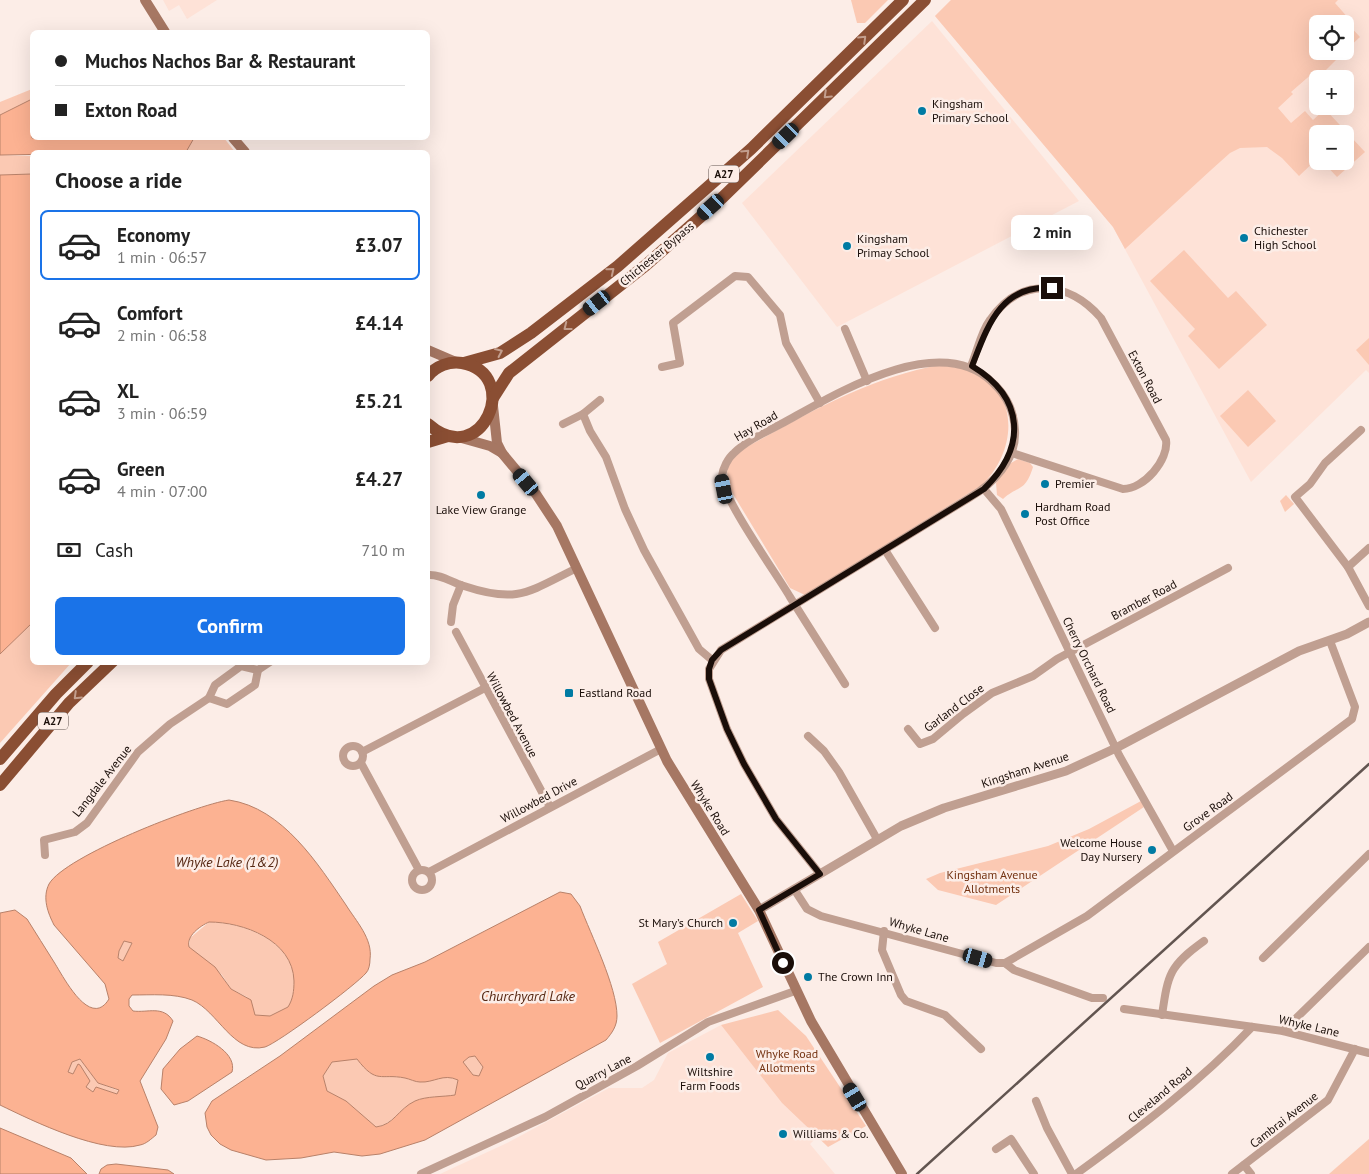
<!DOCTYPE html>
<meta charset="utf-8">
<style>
body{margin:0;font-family:"PT Sans",sans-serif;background:#f2f2f2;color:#222;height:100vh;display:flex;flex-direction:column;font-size:19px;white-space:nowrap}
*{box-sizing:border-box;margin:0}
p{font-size:16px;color:#767676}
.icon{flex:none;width:28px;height:28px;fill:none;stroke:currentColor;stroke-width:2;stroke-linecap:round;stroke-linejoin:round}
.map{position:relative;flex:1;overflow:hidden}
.side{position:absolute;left:30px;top:150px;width:400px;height:515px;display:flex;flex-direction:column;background:#fff;border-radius:8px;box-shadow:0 5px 20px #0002}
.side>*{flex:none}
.hud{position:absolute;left:30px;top:30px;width:400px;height:110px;border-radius:8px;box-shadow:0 5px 20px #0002;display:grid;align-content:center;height:110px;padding:0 25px;background:#fff}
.controls{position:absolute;left:1309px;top:15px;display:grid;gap:10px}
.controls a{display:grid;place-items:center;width:45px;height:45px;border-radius:8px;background:#fff;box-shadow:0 5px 20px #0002;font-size:25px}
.end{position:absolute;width:22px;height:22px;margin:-11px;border:6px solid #1a0e09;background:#fff;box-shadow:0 0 0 2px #fff}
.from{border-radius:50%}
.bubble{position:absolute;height:35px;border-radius:8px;background:#fff;box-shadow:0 5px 20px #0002;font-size:16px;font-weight:800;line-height:35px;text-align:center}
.car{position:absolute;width:15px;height:30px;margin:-15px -8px;border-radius:6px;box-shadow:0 0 4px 1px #0007;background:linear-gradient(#222 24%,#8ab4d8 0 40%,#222 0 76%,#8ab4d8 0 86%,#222 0)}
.hud b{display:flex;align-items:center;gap:18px;height:48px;font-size:19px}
.hud b+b{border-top:1px solid #e0e0e0}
.hud i{width:12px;height:12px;background:#222}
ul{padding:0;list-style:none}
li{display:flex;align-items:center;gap:15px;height:70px;margin:0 10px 8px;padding:0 15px;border:2px solid transparent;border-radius:8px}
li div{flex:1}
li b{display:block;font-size:19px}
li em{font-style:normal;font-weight:800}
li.on{border-color:#1a73e8}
li>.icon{width:45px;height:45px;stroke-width:1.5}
h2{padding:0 25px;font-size:22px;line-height:60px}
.pay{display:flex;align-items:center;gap:12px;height:55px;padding:0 25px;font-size:19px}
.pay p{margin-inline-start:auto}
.cta{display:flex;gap:10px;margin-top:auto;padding:10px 25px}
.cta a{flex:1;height:58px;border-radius:8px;background:#1a73e8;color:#fff;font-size:20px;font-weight:800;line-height:58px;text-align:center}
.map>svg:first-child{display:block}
</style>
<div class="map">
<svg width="1369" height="1174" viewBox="0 0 1369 1174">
<rect width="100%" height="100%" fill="#fcede7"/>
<g fill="#fee2d7" fill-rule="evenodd">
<path d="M163,0H217L187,19L179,5L169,11Z"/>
<path d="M951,0H1369V373L1366,370L1251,482L1113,227L935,16ZM1318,24H1345V51H1318ZM1318,79H1345V106H1318ZM1318,134H1345V161H1318Z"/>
<path d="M932,21L1079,201L837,327L742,203Z"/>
<path d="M721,1025L782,1103L817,1137L810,1144L835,1174H440L507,1143L609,1088H642L654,1080L668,1053Z"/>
</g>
<g fill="#fbc9b3">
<path d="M851,0H888L865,23H857Z"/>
<path d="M951,0H1338L1335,3L1350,20L1347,23L1360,37L1345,51V24H1318V51H1345L1319,77L1314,72L1291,92L1293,94L1278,108L1291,123L1305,111L1313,120L1325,109L1365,152L1337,177L1322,161H1345V134H1318L1317,159L1299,176L1282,158L1267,147L1240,148L1230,153L1211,170L1125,249L1113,227L935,16Z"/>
<path d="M32,89V99L0,115V102Z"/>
<path d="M194,138H224L235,152H186Z"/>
<path d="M0,155L32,156V174L0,175Z"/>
<path d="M1184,250L1228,298L1236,291L1267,325L1219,369L1188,336L1195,329L1150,281Z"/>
<path d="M1369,338V365L1356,350Z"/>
<path d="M940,365C953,367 965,368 977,374C1022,398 1014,454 982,485L805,595L790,588L730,489C727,480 725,469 731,460C738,450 753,444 763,438C818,407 877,376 940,365Z"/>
<path d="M1248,390L1276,421L1248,447L1220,416Z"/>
<path d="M1018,459L1030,463L1033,467C1025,493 1018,485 1003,499L997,495L996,483L1011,463Z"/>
<path d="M1286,495L1294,504L1285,512L1280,501Z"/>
<path d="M32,623V662L71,663L0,743V654Z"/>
<path d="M1141,801L1144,807L996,905L938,890L926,879L940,873L1048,846L1089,829Z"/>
<path d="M741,894L758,921L738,933L763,987L660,1043L632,984L667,964L658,942Z"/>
<path d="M209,922C243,923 293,940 294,981C294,991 293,999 288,1007L270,1016L255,1015L247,997L231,989L222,975L189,947L190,938Z"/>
<path d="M124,941L132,942L124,961L118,958L119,951Z"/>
<path d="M778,1010L806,1036L866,1126L828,1147L782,1103L721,1025Z"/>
<path d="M475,1056L483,1067L479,1076L473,1075L463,1062L469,1057Z"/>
<path d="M357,1058C376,1085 379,1073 405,1078C409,1079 415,1082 420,1082C435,1083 440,1072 458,1079L455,1095C443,1097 426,1096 415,1101C398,1109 394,1124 376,1127L346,1101L327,1091L323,1076L332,1062Z"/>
<path d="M80,1059L98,1083L119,1091L117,1094L96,1087L93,1092L86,1087L78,1064L73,1074L68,1072L72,1062Z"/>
<path d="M1369,1139V1174H1329Z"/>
</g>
<g fill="#fcb292" stroke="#b88169" fill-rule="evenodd">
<path d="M32,99V138H194L186,152L0,155V115Z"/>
<path d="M32,174V623L0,654V175Z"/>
<path d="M229,800C283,808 318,864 346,905C356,921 373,939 370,959C370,964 369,970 366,973C356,985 278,1043 265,1047C233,1055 218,1011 192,1000C174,993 151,995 132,995L129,999V1006L133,1011C148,1013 163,1005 173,1021L166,1039L140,1081L158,1127L156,1135C151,1139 146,1144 140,1145C104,1156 33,1121 0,1105V913L15,910L27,919C36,933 45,948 54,962C63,976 90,1030 109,999L105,984L54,925C48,913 42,898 49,884C65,856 196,805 229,800ZM209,922C243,922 293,940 294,981C294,991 293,999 288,1007L270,1016L255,1015L251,1000L231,989L215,967L189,947C186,936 200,926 209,922ZM124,941L132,943L123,961L118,958L119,951ZM80,1059L98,1083L119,1090L117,1094L96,1087L93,1092L86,1087L90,1081L80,1065L78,1064L73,1074L68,1072L72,1062Z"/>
<path d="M560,892L571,894L580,906C591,935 617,987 617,1016C617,1026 612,1033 606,1040L425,1140L380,1154L362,1156L334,1152L301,1158L266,1160L231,1150L220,1144L211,1135L207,1127L205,1113L212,1101L280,1056L374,986L392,975L425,962ZM475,1056L483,1067L479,1076L473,1075L463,1062L469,1057ZM357,1059C377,1085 380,1073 405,1078C410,1079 415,1082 420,1082C434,1083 443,1073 458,1080L455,1095C443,1097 426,1096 415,1101C398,1109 394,1125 376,1127L346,1101L327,1091L323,1076L332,1062Z"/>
<path d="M197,1036C211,1040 237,1054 232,1072L188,1101L174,1105L161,1089L163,1069L180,1049Z"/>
<path d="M0,1128L71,1158L87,1174H0Z"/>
<path d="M116,1164L168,1170L174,1174H99L101,1169L107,1165Z"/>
</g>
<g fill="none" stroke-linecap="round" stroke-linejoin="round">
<g stroke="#c09f91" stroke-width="8">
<path d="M845,329L867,381"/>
<path d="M971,366C977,352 981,332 990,320C1021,275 1069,281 1101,318L1166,440C1169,460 1144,489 1123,489L1012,453"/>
<path d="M662,367L680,363L673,323L735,276L748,277L780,315L786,343L820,403"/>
<path d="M600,400L583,414L590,431L606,457L625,509L644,550L699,649L712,660"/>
<path d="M563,424L583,414"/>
<path d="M1361,430L1325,463L1310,484L1295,497L1348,567L1369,606"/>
<path d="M984,489L1001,509L1119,755L1173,851"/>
<path d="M885,550L935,628"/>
<path d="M1348,567L1369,548"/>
<path d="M428,575C441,574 451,582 464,586C518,604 528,592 577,568"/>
<path d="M451,622L453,605L461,585"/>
<path d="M456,632L550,807"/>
<path d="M209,698L215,685L241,666L258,670"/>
<path d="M908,729L920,744L933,739L963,714L992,693L1033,676L1057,659L1228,568"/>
<path d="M808,736L824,751L839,772L877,839"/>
<circle cx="353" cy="756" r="10"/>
<path d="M362,752L485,688"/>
<path d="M361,763L419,870"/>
<path d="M45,855L44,840L75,832L87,823L138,752L170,724L209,698L227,704L255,685L258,670L270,662"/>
<circle cx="422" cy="880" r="10"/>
<path d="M429,872L661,749"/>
<path d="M820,874L776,819L744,764L727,729L709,679V669L721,650L969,498C993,484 1017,460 1015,430C1014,412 1006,395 993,383C942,332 844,389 792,418C773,429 749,438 734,453C728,458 723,468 722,476C720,495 778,576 790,597L802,616L845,684"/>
<path d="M794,889L807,909L821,916L996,963H1005L1014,970L1092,998H1103"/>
<path d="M884,931L882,950L901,995L906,1001L945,1015L981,1049"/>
<path d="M1263,958L1369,854"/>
<path d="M1005,963L1087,916L1352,719L1355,707L1330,641"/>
<path d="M1124,1009L1283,1031L1369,1053"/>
<path d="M1162,1015C1168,974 1169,966 1204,941"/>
<path d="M1283,1031L1369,947"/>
<path d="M1036,1101L1047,1128L1072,1174"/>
<path d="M996,1149L1011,1139L1034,1174"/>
<path d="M1244,1165L1251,1174"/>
<path d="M421,1174L545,1117L637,1066L708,1022L795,991"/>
<path d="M1076,1174C1138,1129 1199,1083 1252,1027"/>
<path d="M1232,1174L1328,1100L1355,1049"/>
</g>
<path stroke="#c09f91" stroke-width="9" d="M759,910L901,826L944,808L1066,771L1116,748L1299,651L1347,634L1369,622"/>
<g stroke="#a67763" stroke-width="10">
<path d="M145,0L165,32"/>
<path d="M233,138L245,152"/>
<path d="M428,350L456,362"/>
<path d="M493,406L497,443L502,453L536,494L557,526L667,761L759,910L811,1021L902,1174"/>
<path d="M458,437L490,446L502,453"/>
</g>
<g stroke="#8a4e33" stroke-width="12">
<path d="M464,363L500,353L531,333L618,266L751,149L903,0"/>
<path d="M428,376C436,366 449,361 462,363C523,374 482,472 428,424"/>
<path d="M493,398L509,373L646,265L723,197L925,0"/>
<path d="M428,442L448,436"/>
<path d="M0,759L56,694L88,662"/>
<path d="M0,785L69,703L112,662"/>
</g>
<path stroke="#625550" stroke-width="2.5" d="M917,1174L1369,764"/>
</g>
<defs><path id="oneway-chevron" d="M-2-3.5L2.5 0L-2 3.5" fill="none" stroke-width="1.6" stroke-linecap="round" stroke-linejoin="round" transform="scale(1.25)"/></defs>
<g stroke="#c39e8d">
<use href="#oneway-chevron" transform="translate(863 39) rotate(-44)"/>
<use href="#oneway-chevron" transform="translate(827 95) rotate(136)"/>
<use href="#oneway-chevron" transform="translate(746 153) rotate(-43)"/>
<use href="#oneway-chevron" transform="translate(611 271) rotate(-39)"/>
<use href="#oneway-chevron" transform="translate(567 327) rotate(142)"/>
<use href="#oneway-chevron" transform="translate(499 352) rotate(-25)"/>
<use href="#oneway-chevron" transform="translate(77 696) rotate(136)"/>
</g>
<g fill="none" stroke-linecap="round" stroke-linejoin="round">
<path stroke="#1a0e09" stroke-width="6" d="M783,963L759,910L820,874L776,819L744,764L727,729L709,679V669L712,660L721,650L984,489C1027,447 1025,398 972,366C987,328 1000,284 1052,288"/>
</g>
<g fill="#007ba3" stroke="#fcede7" stroke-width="2">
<circle cx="922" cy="111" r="5"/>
<circle cx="1244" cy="238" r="5"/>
<circle cx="847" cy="246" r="5"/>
<circle cx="1045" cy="484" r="5"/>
<circle cx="481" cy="495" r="5"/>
<circle cx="1025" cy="514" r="5"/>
<rect x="564" y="688" width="10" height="10" rx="2.5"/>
<circle cx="1152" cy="850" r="5"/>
<circle cx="733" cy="923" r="5"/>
<circle cx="808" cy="977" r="5"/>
<circle cx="710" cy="1057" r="5"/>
<circle cx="783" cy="1134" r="5"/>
</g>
<g text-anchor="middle" stroke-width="5" stroke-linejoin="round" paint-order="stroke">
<g fill="#fcede7" stroke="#5e514c" stroke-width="1">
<rect x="709" y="165.5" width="30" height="17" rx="4"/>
<rect x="38" y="712.5" width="30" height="17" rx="4"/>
</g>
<g font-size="11" font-weight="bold" fill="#1a0e09">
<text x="724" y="178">A27</text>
<text x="53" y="725">A27</text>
</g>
<g font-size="12" fill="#1a0e09" stroke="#fcede7" text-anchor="start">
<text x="932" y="108">Kingsham<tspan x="932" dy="14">Primary School</tspan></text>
<text x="1254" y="235">Chichester<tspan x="1254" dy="14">High School</tspan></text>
<text x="857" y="243">Kingsham<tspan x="857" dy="14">Primay School</tspan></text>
<text x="1055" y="488">Premier</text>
<text x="1035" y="511">Hardham Road<tspan x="1035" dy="14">Post Office</tspan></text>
<text x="481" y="514" text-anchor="middle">Lake View Grange</text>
<text x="579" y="697">Eastland Road</text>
<text x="1142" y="847" text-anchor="end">Welcome House<tspan x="1142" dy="14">Day Nursery</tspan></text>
<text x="723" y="927" text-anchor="end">St Mary’s Church</text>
<text x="818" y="981">The Crown Inn</text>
<text x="710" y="1076" text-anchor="middle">Wiltshire<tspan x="710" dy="14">Farm Foods</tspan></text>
<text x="793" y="1138">Williams &amp; Co.</text>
</g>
<g font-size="12" fill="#1a0e09" stroke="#fcede7">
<text transform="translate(657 254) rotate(-40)" y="4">Chichester Bypass</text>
<text transform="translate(1145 377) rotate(62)" y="4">Exton Road</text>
<text transform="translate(756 426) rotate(-30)" y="4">Hay Road</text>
<text transform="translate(1144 600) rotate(-28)" y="4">Bramber Road</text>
<text transform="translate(1089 665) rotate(64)" y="4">Cherry Orchard Road</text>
<text transform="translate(954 708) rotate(-37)" y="4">Garland Close</text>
<text transform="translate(512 715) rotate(62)" y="4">Willowbed Avenue</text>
<text transform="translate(1025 770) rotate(-18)" y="4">Kingsham Avenue</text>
<text transform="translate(102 781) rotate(-52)" y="4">Langdale Avenue</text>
<text transform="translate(539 800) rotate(-28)" y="4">Willowbed Drive</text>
<text transform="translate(710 808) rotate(58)" y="4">Whyke Road</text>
<text transform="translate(1208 812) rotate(-36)" y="4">Grove Road</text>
<text transform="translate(919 930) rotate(16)" y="4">Whyke Lane</text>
<text transform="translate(1309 1026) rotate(13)" y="4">Whyke Lane</text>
<text transform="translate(603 1072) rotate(-28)" y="4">Quarry Lane</text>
<text transform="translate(1160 1095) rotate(-40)" y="4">Cleveland Road</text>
<text transform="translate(1284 1120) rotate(-38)" y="4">Cambrai Avenue</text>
</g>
<g font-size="12" fill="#743312" stroke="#fcede7">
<text x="992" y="879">Kingsham Avenue<tspan x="992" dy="14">Allotments</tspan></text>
<text x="787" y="1058">Whyke Road<tspan x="787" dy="14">Allotments</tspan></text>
</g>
<g font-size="14" font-style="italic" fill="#562712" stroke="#fcede7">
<text x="227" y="867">Whyke Lake (1&amp;2)</text>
<text x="528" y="1001">Churchyard Lake</text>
</g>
</g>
</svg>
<div class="controls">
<a><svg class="icon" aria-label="locate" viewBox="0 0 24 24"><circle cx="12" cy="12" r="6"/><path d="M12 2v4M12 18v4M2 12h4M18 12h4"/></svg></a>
<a>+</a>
<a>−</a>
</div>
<i class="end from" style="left:783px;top:963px"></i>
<i class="end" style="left:1052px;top:288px"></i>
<div class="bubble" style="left:1011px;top:215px;width:82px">2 min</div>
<i class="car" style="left:786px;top:136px;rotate:226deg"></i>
<i class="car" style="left:711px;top:207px;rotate:228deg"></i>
<i class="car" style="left:597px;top:303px;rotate:232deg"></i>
<i class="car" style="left:526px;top:482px;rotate:320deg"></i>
<i class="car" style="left:724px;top:489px;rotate:349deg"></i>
<i class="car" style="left:978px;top:958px;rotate:106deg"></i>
<i class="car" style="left:855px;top:1097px;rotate:329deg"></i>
<div class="hud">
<b><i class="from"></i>Muchos Nachos Bar &amp; Restaurant</b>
<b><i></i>Exton Road</b>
</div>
<section class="side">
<h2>Choose a ride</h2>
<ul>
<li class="on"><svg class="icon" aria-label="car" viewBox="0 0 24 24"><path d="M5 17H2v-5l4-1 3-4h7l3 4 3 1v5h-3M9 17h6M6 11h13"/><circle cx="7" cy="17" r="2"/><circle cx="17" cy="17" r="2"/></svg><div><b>Economy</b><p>1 min · 06:57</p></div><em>£3.07</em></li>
<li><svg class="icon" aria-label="car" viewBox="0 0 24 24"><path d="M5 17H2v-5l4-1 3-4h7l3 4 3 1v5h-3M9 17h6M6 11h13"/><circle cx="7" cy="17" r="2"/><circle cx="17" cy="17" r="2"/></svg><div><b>Comfort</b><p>2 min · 06:58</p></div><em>£4.14</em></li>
<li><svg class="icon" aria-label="car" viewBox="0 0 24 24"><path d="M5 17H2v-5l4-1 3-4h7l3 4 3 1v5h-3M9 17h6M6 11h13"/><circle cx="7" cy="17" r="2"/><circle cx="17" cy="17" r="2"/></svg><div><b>XL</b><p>3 min · 06:59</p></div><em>£5.21</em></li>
<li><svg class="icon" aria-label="car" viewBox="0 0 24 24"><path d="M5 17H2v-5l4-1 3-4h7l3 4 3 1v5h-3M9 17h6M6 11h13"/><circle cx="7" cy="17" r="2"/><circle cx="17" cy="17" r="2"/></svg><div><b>Green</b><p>4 min · 07:00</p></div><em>£4.27</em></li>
</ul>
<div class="pay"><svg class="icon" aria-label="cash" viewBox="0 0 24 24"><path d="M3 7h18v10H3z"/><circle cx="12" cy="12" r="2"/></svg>Cash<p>710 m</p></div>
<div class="cta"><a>Confirm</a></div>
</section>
</div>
